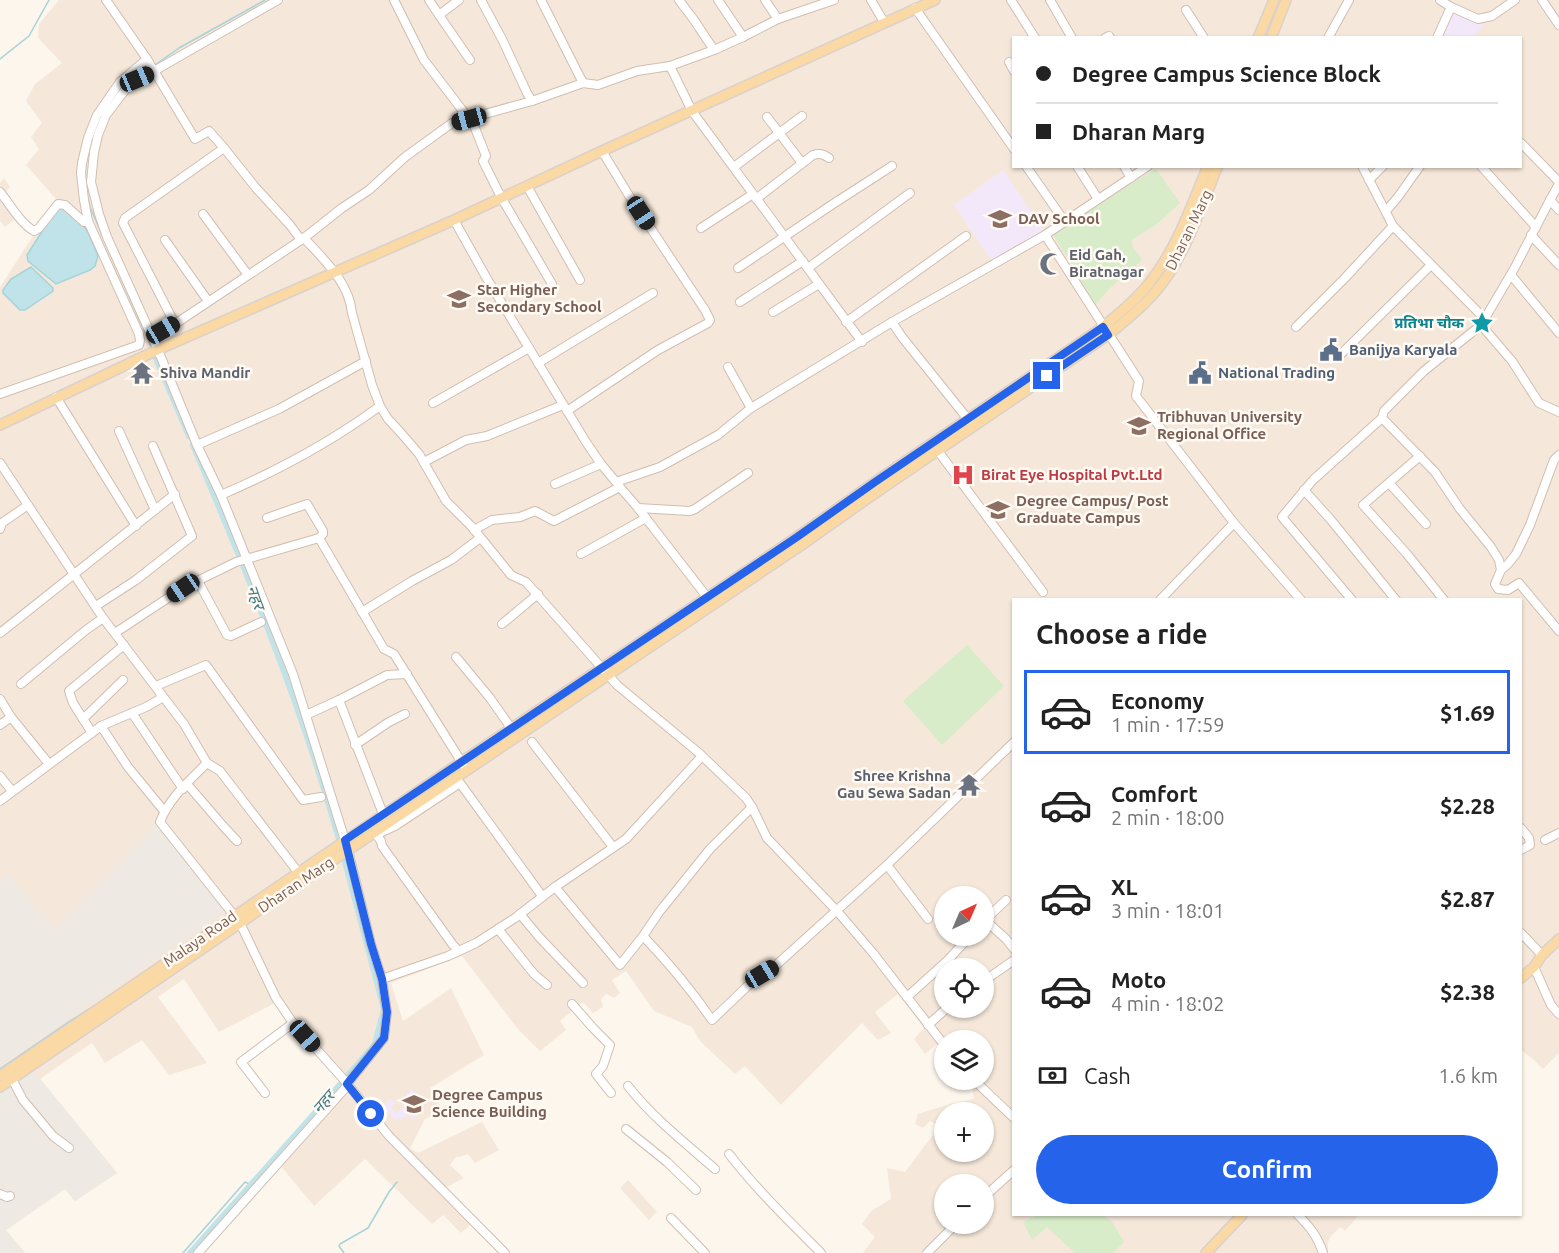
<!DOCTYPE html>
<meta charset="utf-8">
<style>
body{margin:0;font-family:Ubuntu,"Noto Sans Devanagari",sans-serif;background:#f6f6f6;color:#222;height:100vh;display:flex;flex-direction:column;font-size:22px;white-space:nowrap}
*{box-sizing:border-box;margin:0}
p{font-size:20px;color:#767676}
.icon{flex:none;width:33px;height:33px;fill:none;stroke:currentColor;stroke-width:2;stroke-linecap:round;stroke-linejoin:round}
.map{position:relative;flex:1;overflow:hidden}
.details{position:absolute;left:1012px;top:598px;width:510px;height:618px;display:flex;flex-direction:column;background:#fff;border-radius:0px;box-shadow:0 2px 4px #0004}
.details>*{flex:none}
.banner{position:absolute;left:1012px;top:36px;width:510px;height:132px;border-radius:0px;box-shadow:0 2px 4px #0004;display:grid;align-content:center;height:132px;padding:0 24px;background:#fff}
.needle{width:39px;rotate:44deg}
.fabs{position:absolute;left:934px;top:886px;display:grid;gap:12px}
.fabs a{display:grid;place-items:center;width:60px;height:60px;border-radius:50%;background:#fff;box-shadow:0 2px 4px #0004;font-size:30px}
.end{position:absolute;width:27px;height:27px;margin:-14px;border:8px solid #2563eb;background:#fff;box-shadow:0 0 0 3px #fff}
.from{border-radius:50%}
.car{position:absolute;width:18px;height:36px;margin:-18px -9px;border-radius:8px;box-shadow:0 0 4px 2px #0007;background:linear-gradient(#222 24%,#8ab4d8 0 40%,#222 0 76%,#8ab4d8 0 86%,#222 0)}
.banner b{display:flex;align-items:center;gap:21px;height:57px;font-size:22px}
.banner b+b{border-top:2px solid #e0e0e0}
.banner i{width:15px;height:15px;background:#222}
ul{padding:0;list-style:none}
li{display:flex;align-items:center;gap:18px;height:84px;margin:0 12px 9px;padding:0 12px;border:3px solid transparent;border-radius:0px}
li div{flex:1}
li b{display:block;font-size:22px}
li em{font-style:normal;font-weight:700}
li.on{border-color:#2563eb}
li>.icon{width:54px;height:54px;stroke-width:1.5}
h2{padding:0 24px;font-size:27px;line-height:72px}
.pay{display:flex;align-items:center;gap:15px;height:66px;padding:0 24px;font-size:22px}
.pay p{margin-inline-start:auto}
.primary-button{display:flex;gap:12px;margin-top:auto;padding:12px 24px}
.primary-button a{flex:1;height:69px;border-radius:36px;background:#2563eb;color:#fff;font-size:24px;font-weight:700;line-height:69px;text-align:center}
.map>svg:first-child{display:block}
</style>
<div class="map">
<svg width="1559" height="1253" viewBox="0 0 1559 1253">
<rect width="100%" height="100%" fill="#fdf6ec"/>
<g fill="#f5e8da" fill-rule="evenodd">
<path d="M59,0H1559V1053L1543,1069L1533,1059L1521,1050V600H1014V1215H1356L1357,1217L1345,1231L1340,1227L1331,1236L1328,1242V1253H863L875,1237L862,1224L871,1211L891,1199L887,1168L905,1172L932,1136L939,1134L945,1141V1152H953L961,1162L973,1155L981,1156L991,1145L984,1141V1113H945V1129L930,1121L923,1128L915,1124L918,1114L950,1104L974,1099L972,1084L968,1080H984V1041H945V1053L937,1044L925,1054L914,1039L924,1028L898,994L875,1012L891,1033L878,1040L862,1023L781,1105L745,1066L735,1074L700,1041L692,1027L654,1011L626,971L612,980L620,993L614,998L606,994L601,999L603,1007L593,1013L583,1002L560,1021L566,1030L540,1051L517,1028L462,956L391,983L403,1021L451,988L484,1055L430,1088L444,1112L425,1119L410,1148L418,1153L482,1122L499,1150L475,1163L468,1154L459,1157H456L450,1165L464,1178L445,1188L475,1221L461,1233L443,1215L432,1224L365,1159L314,1206L279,1164L347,1090L290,1023L275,1003L219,1032L184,979L158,997L207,1063L169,1075L142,1040L105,1063L92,1043L40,1079L117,1173L75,1201L65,1189L6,1230L25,1253H0V287L33,236L16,218L5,227L0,221V183L4,178L10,187L6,192L10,197L8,200L28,223L35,228L56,199L26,165L39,149L31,137L42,123L26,101L35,84L62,63L38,38L39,24ZM1014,38H1521V166H1014ZM945,897H984V936H945ZM945,969H984V1008H945ZM945,1185H984V1224H945Z"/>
<path d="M628,1180L657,1212L649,1220L620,1188Z"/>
</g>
<g fill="#efe9e4">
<path d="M156,825L228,909L0,1066V880L7,874L55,929Z"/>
<path d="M33,1070L117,1173L75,1201L65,1189L6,1230L25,1253H0V1093Z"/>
</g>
<g fill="#f3e8fa">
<path d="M1454,12L1484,25L1473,37L1441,38Z"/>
<path d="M1003,170L1046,233L994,264L954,205Z"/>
<path d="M412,1089L422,1103L413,1111L417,1116L412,1120L408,1114L401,1120L398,1118L395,1120L388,1112L384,1114L380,1109L388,1102L387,1101L390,1098L395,1103L391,1107L396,1113L402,1109L403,1105L412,1101L406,1094Z"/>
</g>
<g fill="#d8ecc9">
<path d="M1156,169L1180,203L1157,224L1132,240V246L1142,260L1109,289L1095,305L1054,235L1127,186Z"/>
<path d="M967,645L1004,686L942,745L903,701Z"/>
<path d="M1037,1215H1103L1112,1222L1124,1242L1113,1253H1075L1047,1227L1032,1240L1023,1222Z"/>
</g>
<g fill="#bfe3e8" stroke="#a5d3da" stroke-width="1.5">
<path d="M62,207L82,224L88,232L98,256L95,266L90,270L56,284L28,261L27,255L55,211Z"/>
<path d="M31,267L53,288V291L25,310H20L3,293V290L11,279Z"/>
</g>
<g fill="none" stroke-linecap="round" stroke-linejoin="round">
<g stroke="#a5d3da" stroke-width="1.5">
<path d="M0,59L29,36L49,0"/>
<path d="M155,65L179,48L265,0"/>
<path d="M140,74L149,68"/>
<path d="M122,85L133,78"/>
<path d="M88,199L90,207L152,349"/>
<path d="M297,868L339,839"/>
<path d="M285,876L294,871"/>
<path d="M0,1069L67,1023L102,1001"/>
<path d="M183,1253L245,1182L251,1185"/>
<path d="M344,1253L339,1246L340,1244L368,1228L389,1192L397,1182"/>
</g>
<g stroke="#bfe3e8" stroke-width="6">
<path d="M155,356L189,436"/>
<path d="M193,445C248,575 302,707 340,843"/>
<path d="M190,1253L330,1096L375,1044L384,1009L343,854"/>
</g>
<g stroke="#d1beb0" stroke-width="10">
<g id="minor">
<path d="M106,0L147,59L195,139L209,131L224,148"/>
<path d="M278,0L154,71L137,79L125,90L106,115L98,135L94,152L91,182L99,214L107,237L158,350L197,445L221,495L293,674L348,850L371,944L382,979L387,1012L384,1038L347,1084"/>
<path d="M394,0L424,60L469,119"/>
<path d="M429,0L439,15"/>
<path d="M459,0L439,15L470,60"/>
<path d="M481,0L503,41L527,93L532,101"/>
<path d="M541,0L583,83"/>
<path d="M679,0L694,20L714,50"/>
<path d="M718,0L743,37"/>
<path d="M765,0L778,19"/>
<path d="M871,0L884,22"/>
<path d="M1011,0L1035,38"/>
<path d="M1050,0L1072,38"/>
<path d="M1440,0L1451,7L1478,19L1492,16L1515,0"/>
<path d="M1542,0L1559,25"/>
<path d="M915,8L1014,149"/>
<path d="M1186,10L1204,38"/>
<path d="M1105,38L1109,36L1110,38"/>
<path d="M1328,38L1349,0"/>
<path d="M1437,38L1451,7"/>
<path d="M1009,62L1014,71"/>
<path d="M670,66L714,50L743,37L778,19L834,0"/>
<path d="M767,117L802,163"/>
<path d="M473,118V123L486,156L483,161L501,197L552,284"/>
<path d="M1521,143L1559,182"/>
<path d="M1026,166L1065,222"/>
<path d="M1077,166L1098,199"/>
<path d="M1124,166L1131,178"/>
<path d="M1362,166L1393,226L1485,319"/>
<path d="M1481,166L1536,227"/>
<path d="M734,167L802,116"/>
<path d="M1369,180L1383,166"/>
<path d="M527,186L580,280"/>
<path d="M0,192C10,204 20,223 34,231L39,228L58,204L65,205L84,222L88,221"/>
<path d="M756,199L813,155C820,153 823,154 829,158"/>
<path d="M1550,200L1559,210"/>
<path d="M1386,211L1398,197L1420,166"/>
<path d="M203,214L248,275"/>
<path d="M454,220L486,277L586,442L601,464L616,482L660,467L718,435L751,408L892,322L1045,235L1139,381L1136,396L1234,523L1301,600"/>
<path d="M701,228L753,194"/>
<path d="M1045,235L1148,166"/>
<path d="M1531,235L1559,265"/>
<path d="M304,238C324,260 349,282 352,313L372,385L380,406L388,419L401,433L419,454L446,501L472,527L511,575L526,582L617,685L699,753L746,798L752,807L767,838L837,911L873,953L945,1046"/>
<path d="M165,240L208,301"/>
<path d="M738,268L833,204L892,166"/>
<path d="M808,268L910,193"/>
<path d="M1511,275L1559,333"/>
<path d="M740,302L803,261"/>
<path d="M773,312L819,284"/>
<path d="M846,322L966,236"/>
<path d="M892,322L902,337L971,423"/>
<path d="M175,324L123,223L125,218L224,148L256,188L290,225L301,240"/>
<path d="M1481,325L1512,361L1539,403L1559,412"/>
<path d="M1296,327L1345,278L1393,226"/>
<path d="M152,337L175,324L304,238L342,208L369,190L405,157L452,123L532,101L583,83L598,85L637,71L670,66L692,111L862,342"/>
<path d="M1340,355L1431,265"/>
<path d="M538,363L653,293"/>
<path d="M728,367L751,408"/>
<path d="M0,394L139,345L140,340L139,334L88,221L84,200L81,173L82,163L88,138L97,115L120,82L147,59"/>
<path d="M56,397L136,526"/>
<path d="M433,403L529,348"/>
<path d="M567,411L658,350L708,323L710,320L705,310L628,194L602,151"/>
<path d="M1382,418L1435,472L1460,509L1491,547L1499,560L1501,570"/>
<path d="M119,431L155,510"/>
<path d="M197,445L279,409L366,361"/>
<path d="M938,451L1043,592"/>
<path d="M1559,455L1554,460L1530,525L1516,554L1508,564L1501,570L1495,584L1498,589L1508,590L1519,583L1559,631"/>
<path d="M1420,456L1363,505L1407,554L1444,600"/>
<path d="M424,462L466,440L487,436L563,405"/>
<path d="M0,463L103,618L184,724L207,763C190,780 169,798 160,822L240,923L276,998L293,1023L346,1082L389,1136L505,1253"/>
<path d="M1389,483L1426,524"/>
<path d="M555,484L601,464"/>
<path d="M618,485L638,508L707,597"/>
<path d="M1304,490L1331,520L1396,600"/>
<path d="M221,495C277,471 331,442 380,406"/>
<path d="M638,508L690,511L695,509L748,473"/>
<path d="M267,518L307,504L323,531V534L319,538"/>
<path d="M0,529L2,523L28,505"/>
<path d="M474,530L492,520L520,517L535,511L554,521L620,487"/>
<path d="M581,554L646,518"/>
<path d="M198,581L227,635L231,636L261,622"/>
<path d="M1160,600L1234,523"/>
<path d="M1352,600L1282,517L1313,480L1382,418L1384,411L1424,371L1481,325L1514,269L1550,200L1559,184"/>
<path d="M96,606L136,580L192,536L153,446"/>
<path d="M362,612L412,581L451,560L480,538"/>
<path d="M502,624L538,594"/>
<path d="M0,633L175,494"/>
<path d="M115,633L183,588L236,562L319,538L384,649L394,654L464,766"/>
<path d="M456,657L490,698L511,728"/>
<path d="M21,684L86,630L103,618"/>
<path d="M156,686L206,665L303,800L321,797"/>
<path d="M0,699L11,717L49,764"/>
<path d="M339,700L383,814"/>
<path d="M132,713L183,789"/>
<path d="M306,715L339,700L387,675L407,674"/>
<path d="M83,719L123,680"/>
<path d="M0,725L11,717"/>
<path d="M101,726L128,767L164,811"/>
<path d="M92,733L73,703L69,691L124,645"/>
<path d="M532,742L613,847"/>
<path d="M355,745L389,722L405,714"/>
<path d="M207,763L220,771L298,872"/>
<path d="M0,776L12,791"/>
<path d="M187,784L224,827L237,841"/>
<path d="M0,801L101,726L146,707L160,699L161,696L160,693"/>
<path d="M752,807L710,849L660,911L643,936C668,962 692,991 712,1020L758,976L774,967L887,865L1014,742"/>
<path d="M1521,828L1529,838L1530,845L1521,850"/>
<path d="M1545,840L1559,833"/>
<path d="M887,865L928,919"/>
<path d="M555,887L620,965L643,936"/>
<path d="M520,914L540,938L583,983"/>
<path d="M985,920L1006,939L1014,949"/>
<path d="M984,921L1006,900"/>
<path d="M498,929L534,974L547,985"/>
<path d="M1521,933L1542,955"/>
<path d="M459,951L453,945L382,846L381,841L378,837L380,833L395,826L460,783L542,896"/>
<path d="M1534,967L1551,1005L1559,1014"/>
<path d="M382,979L448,956L476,943L515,918L555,887L626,839L702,756"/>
<path d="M984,981L1014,960"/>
<path d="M907,997L948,960L970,936"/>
<path d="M572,1004L593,1028L610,1045L603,1066L596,1074L611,1093"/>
<path d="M928,1025L947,1008"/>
<path d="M12,1079L23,1100L53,1136L69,1148"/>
<path d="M974,1080L1014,1118"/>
<path d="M628,1086C652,1117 685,1143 715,1169"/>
<path d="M265,1093L241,1062L293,1023"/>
<path d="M626,1129L667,1162L696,1190"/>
<path d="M729,1154C757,1190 789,1221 821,1253"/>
<path d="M0,1194L7,1197L10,1196"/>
<path d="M984,1197L1014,1170"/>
<path d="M1298,1215C1310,1227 1318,1237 1323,1253"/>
<path d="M671,1218L705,1253"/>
<path d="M198,1253L348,1085"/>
<path d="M927,1253L956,1224"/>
</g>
</g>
<g stroke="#dad1cd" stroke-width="12">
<g id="major">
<path d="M1258,38L1274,0"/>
<path d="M1271,38L1286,0"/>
<path d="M0,425L155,351L454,220L602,151L935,0"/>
<path d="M1521,978L1534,967L1542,955L1559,939"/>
<path d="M0,1076L461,762L797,537L875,482L1103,327C1119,313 1137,300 1150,282C1177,248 1191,206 1208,166"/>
<path d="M0,1087L240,923L803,544L881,489L1108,335C1125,321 1142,308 1156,291C1186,256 1200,208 1218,166"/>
<path d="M1206,1253L1242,1215"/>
</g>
</g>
<use href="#minor" stroke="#fff" stroke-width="8"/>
<use href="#major" stroke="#fbd9a5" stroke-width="9"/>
</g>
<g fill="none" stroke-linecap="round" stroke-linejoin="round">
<path stroke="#2563eb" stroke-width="8" d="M371,1114L347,1084L384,1038L387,1012L382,979L371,944L345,840L797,537L875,482L1103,327L1108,335L1047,376"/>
</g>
<defs>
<g id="school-bare" transform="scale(1.8)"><path d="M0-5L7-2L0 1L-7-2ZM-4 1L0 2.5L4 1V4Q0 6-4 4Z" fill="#8d6e63" stroke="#fffaf3" stroke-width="2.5" paint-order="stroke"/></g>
<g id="mosque-bare" transform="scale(1.8)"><path d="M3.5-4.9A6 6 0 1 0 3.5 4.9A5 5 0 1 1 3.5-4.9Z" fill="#6b7280" stroke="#fffaf3" stroke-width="2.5" paint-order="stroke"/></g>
<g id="sight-bare" transform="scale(1.8)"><path d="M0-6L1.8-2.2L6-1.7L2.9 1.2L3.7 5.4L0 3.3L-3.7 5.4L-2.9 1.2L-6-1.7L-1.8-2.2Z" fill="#0f9aa8" stroke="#fffaf3" stroke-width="2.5" paint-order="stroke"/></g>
<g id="civic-bare" transform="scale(1.8)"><path d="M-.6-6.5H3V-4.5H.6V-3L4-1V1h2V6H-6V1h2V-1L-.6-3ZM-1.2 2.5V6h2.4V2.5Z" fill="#5c6f8a" stroke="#fffaf3" stroke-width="2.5" paint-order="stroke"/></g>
<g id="temple-bare" transform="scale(1.8)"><path d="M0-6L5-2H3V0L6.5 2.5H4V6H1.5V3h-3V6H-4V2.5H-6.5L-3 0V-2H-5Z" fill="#6b7280" stroke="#fffaf3" stroke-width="2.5" paint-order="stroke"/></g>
<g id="university-bare" transform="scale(1.8)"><path d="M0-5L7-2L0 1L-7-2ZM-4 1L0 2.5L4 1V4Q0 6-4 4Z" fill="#8d6e63" stroke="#fffaf3" stroke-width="2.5" paint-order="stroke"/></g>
<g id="hospital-bare" transform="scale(1.8)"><path d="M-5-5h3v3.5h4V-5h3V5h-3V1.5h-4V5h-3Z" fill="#e0444e" stroke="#fffaf3" stroke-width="2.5" paint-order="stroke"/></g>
</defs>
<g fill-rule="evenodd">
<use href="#school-bare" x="1000" y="219"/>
<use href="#mosque-bare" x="1051" y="264"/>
<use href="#school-bare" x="459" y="299"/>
<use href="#sight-bare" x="1482" y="323"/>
<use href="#civic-bare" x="1331" y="350"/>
<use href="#temple-bare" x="142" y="373"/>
<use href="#civic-bare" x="1200" y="373"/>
<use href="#university-bare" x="1139" y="426"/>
<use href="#hospital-bare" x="963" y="475"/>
<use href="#university-bare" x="998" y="510"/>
<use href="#temple-bare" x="969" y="785"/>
<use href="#university-bare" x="414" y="1104"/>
</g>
<g text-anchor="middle" stroke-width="5" stroke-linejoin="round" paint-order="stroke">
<g font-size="15" font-weight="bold" fill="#785e54" stroke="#fffaf3" text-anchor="start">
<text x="1018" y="224">DAV School</text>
<text x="477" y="295">Star Higher<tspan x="477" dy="17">Secondary School</tspan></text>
<text x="1157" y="422">Tribhuvan University<tspan x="1157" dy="17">Regional Office</tspan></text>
<text x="1016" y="506">Degree Campus/ Post<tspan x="1016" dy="17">Graduate Campus</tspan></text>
<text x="432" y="1100">Degree Campus<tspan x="432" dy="17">Science Building</tspan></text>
</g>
<g font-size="15" fill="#7a5c4d" stroke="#fffaf3">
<text transform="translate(1189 230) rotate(-64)" y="5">Dharan Marg</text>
<text transform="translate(296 885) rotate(-34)" y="5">Dharan Marg</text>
<text transform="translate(200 939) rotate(-35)" y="5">Malaya Road</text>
</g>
<g font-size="15" font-weight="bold" fill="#5b616d" stroke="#fffaf3" text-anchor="start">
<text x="1069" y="260">Eid Gah,<tspan x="1069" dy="17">Biratnagar</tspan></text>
<text x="160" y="378">Shiva Mandir</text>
<text x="951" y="781" text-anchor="end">Shree Krishna<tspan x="951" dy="17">Gau Sewa Sadan</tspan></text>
</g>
<g font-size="15" font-weight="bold" fill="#0d838f" stroke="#fffaf3" text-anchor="end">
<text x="1464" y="328">प्रतिभा चौक</text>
</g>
<g font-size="15" font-weight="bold" fill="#4e5e75" stroke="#fffaf3" text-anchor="start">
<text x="1349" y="355">Banijya Karyala</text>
<text x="1218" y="378">National Trading</text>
</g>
<g font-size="15" font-weight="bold" fill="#be3a42" stroke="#fffaf3" text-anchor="start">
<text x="981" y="480">Birat Eye Hospital Pvt.Ltd</text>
</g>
<g font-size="16" font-style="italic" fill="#437c86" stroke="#fffaf3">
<text transform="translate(256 597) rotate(70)" y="6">नहर</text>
<text transform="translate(323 1102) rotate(-49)" y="6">नहर</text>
</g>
</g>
</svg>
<div class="fabs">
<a><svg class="needle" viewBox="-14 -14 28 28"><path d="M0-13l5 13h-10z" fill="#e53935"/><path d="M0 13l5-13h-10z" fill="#767676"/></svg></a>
<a><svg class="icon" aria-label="locate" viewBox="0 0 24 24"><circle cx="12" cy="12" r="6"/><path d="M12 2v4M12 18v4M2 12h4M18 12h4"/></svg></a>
<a><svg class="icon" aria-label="layers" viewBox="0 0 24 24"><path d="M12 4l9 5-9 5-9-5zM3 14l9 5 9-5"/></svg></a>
<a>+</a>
<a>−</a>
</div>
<i class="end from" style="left:371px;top:1114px"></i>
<i class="end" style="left:1047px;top:376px"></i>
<i class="car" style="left:137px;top:79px;rotate:67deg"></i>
<i class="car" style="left:469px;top:119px;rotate:255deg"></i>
<i class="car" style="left:641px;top:213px;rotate:147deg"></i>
<i class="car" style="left:163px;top:330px;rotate:60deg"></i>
<i class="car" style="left:183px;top:588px;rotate:236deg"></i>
<i class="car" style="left:762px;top:974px;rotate:59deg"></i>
<i class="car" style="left:305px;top:1036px;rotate:138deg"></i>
<div class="banner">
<b><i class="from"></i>Degree Campus Science Block</b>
<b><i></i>Dharan Marg</b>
</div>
<section class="details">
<h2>Choose a ride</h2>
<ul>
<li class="on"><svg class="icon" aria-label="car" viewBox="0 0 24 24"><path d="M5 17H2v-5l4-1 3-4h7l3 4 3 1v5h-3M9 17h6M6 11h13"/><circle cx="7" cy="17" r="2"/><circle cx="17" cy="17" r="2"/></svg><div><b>Economy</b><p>1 min · 17:59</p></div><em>$1.69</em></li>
<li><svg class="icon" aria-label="car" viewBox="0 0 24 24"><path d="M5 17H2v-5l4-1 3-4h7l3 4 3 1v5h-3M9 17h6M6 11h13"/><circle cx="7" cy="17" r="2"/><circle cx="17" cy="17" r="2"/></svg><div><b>Comfort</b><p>2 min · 18:00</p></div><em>$2.28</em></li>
<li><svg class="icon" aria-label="car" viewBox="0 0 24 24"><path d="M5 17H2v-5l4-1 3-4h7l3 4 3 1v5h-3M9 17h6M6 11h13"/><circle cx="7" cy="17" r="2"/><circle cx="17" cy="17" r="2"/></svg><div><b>XL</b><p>3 min · 18:01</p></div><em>$2.87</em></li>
<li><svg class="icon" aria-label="car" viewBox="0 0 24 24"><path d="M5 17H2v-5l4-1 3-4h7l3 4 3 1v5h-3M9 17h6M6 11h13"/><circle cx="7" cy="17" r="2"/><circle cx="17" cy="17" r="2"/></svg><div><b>Moto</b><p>4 min · 18:02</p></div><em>$2.38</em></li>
</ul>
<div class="pay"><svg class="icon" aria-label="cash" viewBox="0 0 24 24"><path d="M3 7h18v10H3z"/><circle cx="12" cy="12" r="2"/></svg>Cash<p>1.6 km</p></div>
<div class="primary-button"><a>Confirm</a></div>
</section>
</div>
